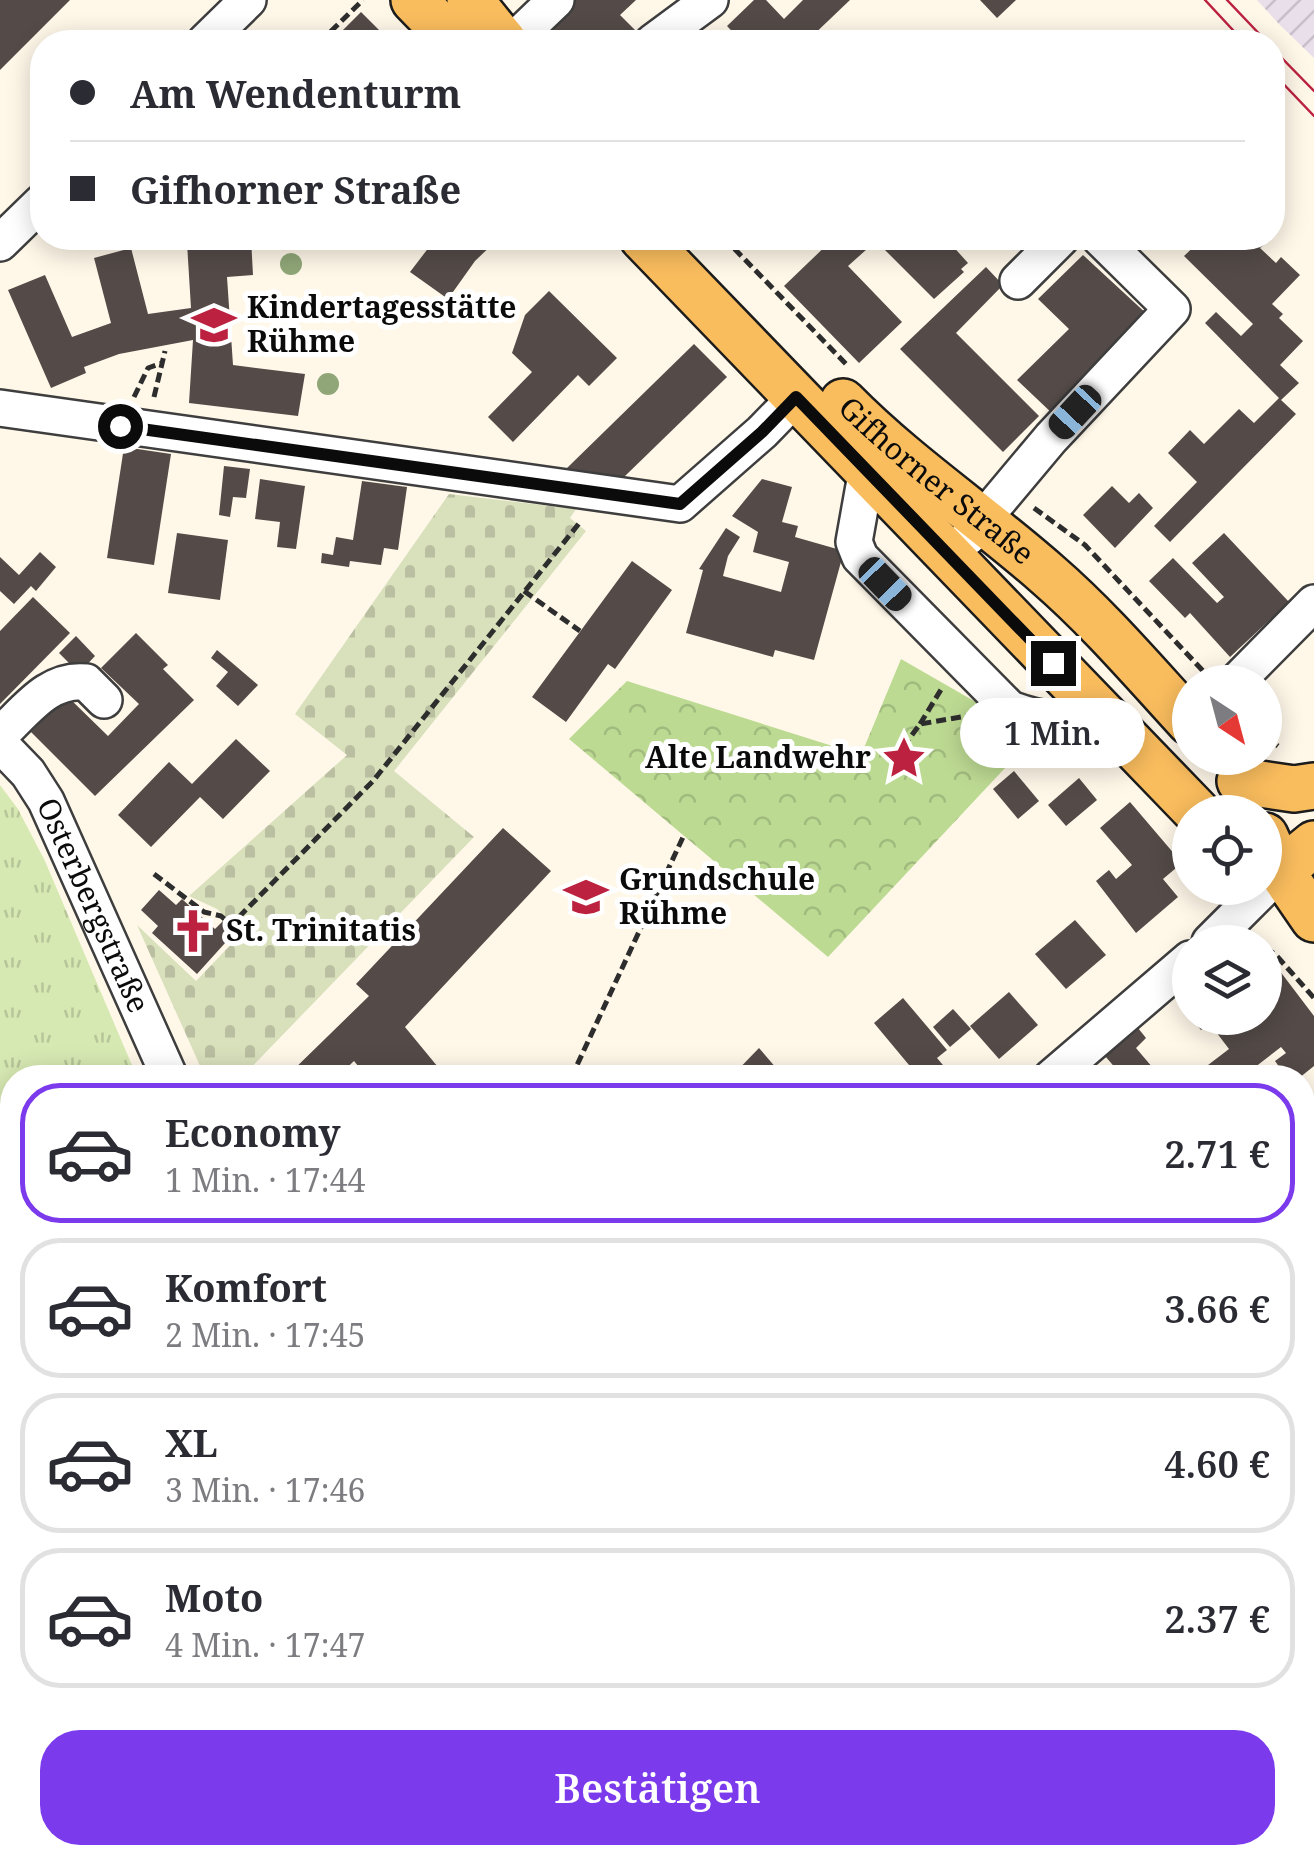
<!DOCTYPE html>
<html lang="de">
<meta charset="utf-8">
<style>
body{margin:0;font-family:"Noto Serif",serif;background:#f7f7f7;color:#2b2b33;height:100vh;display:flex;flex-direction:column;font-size:38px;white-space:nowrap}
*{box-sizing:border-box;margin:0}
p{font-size:32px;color:#7c7c81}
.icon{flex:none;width:55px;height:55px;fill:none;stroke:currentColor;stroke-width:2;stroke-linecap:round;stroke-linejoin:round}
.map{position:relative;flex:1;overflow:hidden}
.details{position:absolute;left:0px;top:1065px;width:1315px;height:800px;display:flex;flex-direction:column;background:#fff;border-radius:40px 40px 0 0;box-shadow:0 5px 25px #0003}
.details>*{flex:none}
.top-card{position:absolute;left:30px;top:30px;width:1255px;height:220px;border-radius:40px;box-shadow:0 5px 25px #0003;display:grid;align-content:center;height:220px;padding:0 40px;background:#fff}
.needle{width:65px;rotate:144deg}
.buttons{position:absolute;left:1172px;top:665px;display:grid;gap:20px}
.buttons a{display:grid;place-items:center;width:110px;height:110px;border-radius:50%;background:#fff;box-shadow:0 5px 25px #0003;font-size:50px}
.end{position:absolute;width:45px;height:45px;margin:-22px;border:12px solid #0b0b0b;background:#fff;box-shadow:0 0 0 5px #fff}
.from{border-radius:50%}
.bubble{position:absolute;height:70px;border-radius:35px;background:#fff;box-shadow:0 5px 25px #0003;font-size:32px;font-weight:600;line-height:70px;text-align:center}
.car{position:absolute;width:30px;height:60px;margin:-30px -15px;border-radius:12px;box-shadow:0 0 8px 2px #0007;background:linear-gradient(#222 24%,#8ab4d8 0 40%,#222 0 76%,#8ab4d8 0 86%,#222 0)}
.top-card b{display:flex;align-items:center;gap:35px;height:95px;font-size:38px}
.top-card b+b{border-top:2px solid #e1e1e2}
.top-card i{width:25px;height:25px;background:#2b2b33}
ul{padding:18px 0 0;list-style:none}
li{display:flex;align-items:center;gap:30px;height:140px;margin:0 20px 15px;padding:0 20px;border:5px solid #e1e1e2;border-radius:40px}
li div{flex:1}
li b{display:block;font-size:38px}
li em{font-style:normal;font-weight:600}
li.active{border-color:#7c3aed}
li>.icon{width:90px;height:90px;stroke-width:1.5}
.button{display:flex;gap:20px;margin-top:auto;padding:20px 40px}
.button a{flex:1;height:115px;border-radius:40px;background:#7c3aed;color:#fff;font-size:40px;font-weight:600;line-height:115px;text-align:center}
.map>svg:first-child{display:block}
</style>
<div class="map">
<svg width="1314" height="1865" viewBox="0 0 1314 1865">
<defs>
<pattern id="industrial-furrows" width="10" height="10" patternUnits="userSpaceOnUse" patternTransform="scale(2.5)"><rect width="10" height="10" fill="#e8dfeb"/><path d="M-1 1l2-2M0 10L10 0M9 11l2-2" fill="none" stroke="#c6bec8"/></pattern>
<pattern id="grass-tufts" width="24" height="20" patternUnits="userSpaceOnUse" patternTransform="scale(2.5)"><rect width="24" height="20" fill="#d7e9b3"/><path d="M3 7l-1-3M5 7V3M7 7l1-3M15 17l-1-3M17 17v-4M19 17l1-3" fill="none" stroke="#b7c699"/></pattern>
<pattern id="forest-crowns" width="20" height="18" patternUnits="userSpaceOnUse" patternTransform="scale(2.5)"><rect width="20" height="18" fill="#bdda93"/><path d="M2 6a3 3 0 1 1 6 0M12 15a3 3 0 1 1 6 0" fill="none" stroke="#a1ba7d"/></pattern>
<pattern id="cemetery-stones" width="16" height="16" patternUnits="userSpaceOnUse" patternTransform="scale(2.5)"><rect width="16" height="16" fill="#d9e0bc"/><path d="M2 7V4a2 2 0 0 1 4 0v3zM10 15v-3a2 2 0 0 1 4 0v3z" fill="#b9bfa0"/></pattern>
</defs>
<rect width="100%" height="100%" fill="#fff8e9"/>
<path fill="url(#industrial-furrows)" d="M1257,0H1314V58L1279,24Z"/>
<path fill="url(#grass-tufts)" d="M0,785L18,809L45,861L137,1077L12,1078V1211L0,1223Z"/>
<path fill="url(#forest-crowns)" d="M901,659L1035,736L828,957L569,739L627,681L861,755Z"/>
<path fill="url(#cemetery-stones)" d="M449,494L576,509L570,518L586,531L394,771L474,837L242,1077H205L137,925L196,981L242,933L217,909L189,896L347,755L295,714Z"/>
<path fill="#e8f0c5" d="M12,1211V1852L192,1853L190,1865H0V1222Z"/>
<g fill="#544b48">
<path d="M0,0H70L0,70Z"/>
<path d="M574,0H636L620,15L639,34L630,42H566L549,25Z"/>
<path d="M754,0H766L784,19L803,0H850L806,42H742L727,26Z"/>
<path d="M980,0H1016L997,18Z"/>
<path d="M361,12L391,42H331Z"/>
<path d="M251,238L253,275L227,277L233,365L305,374L298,416L189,403L193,340L119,354L84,367L86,373L51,388L8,290L45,275L72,337L111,323L94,258L131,248L148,314L191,308L187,243Z"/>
<path d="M436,238H499L475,261L448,299L410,272Z"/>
<path d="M834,238H932L943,250L950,243L968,263L961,269L964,272L934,299L876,241L848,266L902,322L859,363L784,286Z"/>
<path d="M1203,238H1210L1223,249L1234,238H1261L1266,243L1260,248L1276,263L1281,257L1300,275L1272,304L1283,314L1279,318L1303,341L1280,365L1299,383L1281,400L1296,414L1170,542L1154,526L1197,482L1168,453L1190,430L1204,444L1239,409L1254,423L1279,398L1205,323L1216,312L1241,336L1253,324L1184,256Z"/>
<path d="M1083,255L1149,316L1055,416L1017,380L1069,329L1038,299Z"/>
<path d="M986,267L1003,285L956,333L1039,416L1003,452L900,349Z"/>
<path d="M549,291L617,358L589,386L578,375L513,442L488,417L532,372L512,353L525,315Z"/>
<path d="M694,344L727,377L624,477L566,469Z"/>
<path d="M124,447L171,454L154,565L107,558Z"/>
<path d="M224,466L250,469L246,498L233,497L230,517L219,515Z"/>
<path d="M260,479L305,486L296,549L277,547L280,522L255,519Z"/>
<path d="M762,479L792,487L782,522L798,526L795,537L844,551L814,660L775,650L773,657L686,633L703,570L699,569L726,528L740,537L728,556L723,576L781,592L789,562L753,552L758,532L732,516Z"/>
<path d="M362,481L407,487L398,550L384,548L381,565L350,561L349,567L321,563L322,553L333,555L336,537L353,540Z"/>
<path d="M1112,486L1129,503L1139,493L1153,508L1115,548L1083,515Z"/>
<path d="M177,533L228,540L220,600L168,593Z"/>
<path d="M1224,533L1289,602L1230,657L1190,613L1185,618L1149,581L1173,558L1217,603L1224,597L1192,563Z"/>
<path d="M40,552L56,567L36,591L31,586L14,604L0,591V557L19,575Z"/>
<path d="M632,561L672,590L615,669L608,664L566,722L532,697Z"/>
<path d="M33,597L70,633L0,704V631Z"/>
<path d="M136,633L168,665L163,669L194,700L95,796L31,732L67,696L108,736L139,704L101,668Z"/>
<path d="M76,636L95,656L79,673L59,653Z"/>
<path d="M217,650L258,685L238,706L216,686L228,672L211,658Z"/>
<path d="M236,739L270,771L223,819L200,797L151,847L118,815L169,762L192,784Z"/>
<path d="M1014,771L1039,801L1018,819L993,789Z"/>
<path d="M1079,778L1097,800L1066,826L1048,805Z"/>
<path d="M1130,802L1182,863L1163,879L1178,897L1136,933L1096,881L1109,870L1116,879L1132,865L1100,828Z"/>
<path d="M503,828L551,871L405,1027L447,1078H368L354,1061L336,1078H285L369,996L356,984Z"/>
<path d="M159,890L176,905L182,899L215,929L223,921L235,932L197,974L152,933L158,926L141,910Z"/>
<path d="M1075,920L1106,955L1066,989L1035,954Z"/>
<path d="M1273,962L1314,1016V1066L1299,1078H1287L1275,1061L1286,1053L1281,1047L1241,1078H1191L1229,1049L1210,1024L1201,1030L1191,1018H1265V968Z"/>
<path d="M1190,984V1016L1175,996Z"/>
<path d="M1009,992L1038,1025L999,1059L970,1026Z"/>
<path d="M903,998L947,1050L937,1058L954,1078H907L914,1071L874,1023Z"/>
<path d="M953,1009L971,1029L950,1047L933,1027Z"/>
<path d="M1138,1028L1146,1038L1136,1048L1153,1068L1142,1078H1124L1105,1056Z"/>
<path d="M759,1048L777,1069L767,1078H730Z"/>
<path d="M1314,1144V1166L1304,1152Z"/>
<path d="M1314,1215V1237L1303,1223Z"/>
<path d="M1302,1632L1314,1647V1704L1302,1712Z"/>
<path d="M272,1852H293L299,1865H244Z"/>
<path d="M560,1852H584L567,1863Z"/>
<path d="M616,1852L623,1865H592L614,1852Z"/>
<path d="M869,1852H954L962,1865H877Z"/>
<path d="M1234,1853L1243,1865H1217Z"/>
</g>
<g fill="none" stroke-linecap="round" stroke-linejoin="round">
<g stroke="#3e3e3e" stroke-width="40">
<g id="minor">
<path d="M205,42L248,0"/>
<path d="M512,42L556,0"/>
<path d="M653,42L710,0"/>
<path d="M0,243L42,202"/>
<path d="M1018,281L1061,238"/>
<path d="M0,408L680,504L762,432L796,397"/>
<path d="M867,469L854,542L860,557L1010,709C1048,723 1065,722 1104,716"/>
<path d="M968,537L1051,438L1172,309L1100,238"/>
<path d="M1236,682L1314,603"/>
<path d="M0,735C26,711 48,678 86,682L104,700"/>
<path id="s1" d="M0,744L28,773L46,801L170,1078"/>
<path d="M1210,942L1281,871"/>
<path d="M1051,1078L1190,959"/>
<path d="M1302,1833L1314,1849"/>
<path d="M513,1852L519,1865"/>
<path d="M830,1852L838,1865"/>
<path d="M206,1865L210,1852"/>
</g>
</g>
<g stroke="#1c1c1c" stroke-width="50">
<g id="major">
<path d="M414,0L455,42"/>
<path d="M470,0L504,42"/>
<path d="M643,238L1197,812"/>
<path id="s2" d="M843,402C906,466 980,515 1047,574C1099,619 1144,672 1190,722"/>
<path d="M1240,781L1294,789L1314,786"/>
<path d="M1265,836L1281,871L1314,919"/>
<path d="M1281,871L1314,844"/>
</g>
</g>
<g stroke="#2d2d2d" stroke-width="5" stroke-dasharray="10 5" stroke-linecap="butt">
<path d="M320,42L363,0"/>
<path d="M724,238L847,365"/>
<path d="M134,397L148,368L162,363"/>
<path d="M154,397L165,351"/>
<path d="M1034,508L1085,545L1205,673"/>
<path d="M524,591L580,631"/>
<path d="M920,724L942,688"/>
<path d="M1265,736L1278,746"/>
<path d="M903,747L920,724L973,715"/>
<path d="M154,874L204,912L221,916L231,925L373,781L581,521"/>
<path d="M1265,948L1275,954L1314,998"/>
<path d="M571,1078L684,835"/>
</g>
<use href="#minor" stroke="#fff" stroke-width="35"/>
<use href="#major" stroke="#fabd5e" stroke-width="45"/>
<g stroke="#bc2240" stroke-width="2.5">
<path d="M1205,0L1244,42"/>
<path d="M1227,0L1267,42"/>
<path d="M1272,48L1314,91"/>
<path d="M1272,72L1314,116"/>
</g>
</g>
<g fill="#90a678">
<circle cx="291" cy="264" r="11"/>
<circle cx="328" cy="384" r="11"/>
</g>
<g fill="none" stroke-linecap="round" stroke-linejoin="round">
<path stroke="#0b0b0b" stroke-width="12" d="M120,426L680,504L762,432L796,397L1053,663"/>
</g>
<defs>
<g id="school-bare" transform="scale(3.45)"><path d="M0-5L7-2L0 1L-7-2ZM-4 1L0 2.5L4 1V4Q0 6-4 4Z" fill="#bc2240" stroke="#fff" stroke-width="2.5" paint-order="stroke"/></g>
<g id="sight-bare" transform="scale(3.45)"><path d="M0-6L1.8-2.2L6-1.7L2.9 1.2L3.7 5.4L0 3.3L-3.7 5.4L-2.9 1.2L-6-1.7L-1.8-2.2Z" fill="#bc2240" stroke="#fff" stroke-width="2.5" paint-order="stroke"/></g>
<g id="church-bare" transform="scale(3.45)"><path d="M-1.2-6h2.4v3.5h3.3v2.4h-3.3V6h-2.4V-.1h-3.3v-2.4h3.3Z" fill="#bc2240" stroke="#fff" stroke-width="2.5" paint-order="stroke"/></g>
</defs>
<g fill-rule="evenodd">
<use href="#school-bare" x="214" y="325"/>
<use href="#sight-bare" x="904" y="758"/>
<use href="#school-bare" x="586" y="897"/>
<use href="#church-bare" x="193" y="931"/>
</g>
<g text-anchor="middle" stroke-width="10" stroke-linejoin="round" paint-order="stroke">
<g font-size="30" font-weight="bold" fill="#0b0b0b" stroke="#fff" text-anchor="start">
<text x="247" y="318">Kindertagesstätte<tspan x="247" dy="34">Rühme</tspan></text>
<text x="871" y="768" text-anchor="end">Alte Landwehr</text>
<text x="619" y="890">Grundschule<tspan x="619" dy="34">Rühme</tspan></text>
<text x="226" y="941">St. Trinitatis</text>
</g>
<g font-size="30" fill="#0b0b0b" stroke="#fff">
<text dy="10" stroke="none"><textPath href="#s2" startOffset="122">Gifhorner Straße</textPath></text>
<text dy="10" stroke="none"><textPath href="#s1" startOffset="188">Osterbergstraße</textPath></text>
</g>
</g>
</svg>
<div class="buttons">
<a><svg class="needle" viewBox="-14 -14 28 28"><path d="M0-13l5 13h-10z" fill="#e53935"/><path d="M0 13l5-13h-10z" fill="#7c7c81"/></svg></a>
<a><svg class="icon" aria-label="locate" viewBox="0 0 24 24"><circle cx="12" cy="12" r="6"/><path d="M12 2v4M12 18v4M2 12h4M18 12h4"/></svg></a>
<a><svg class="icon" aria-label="layers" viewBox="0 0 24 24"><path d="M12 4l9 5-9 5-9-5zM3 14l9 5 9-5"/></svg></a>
</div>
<i class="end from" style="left:120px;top:426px"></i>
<i class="end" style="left:1053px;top:663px"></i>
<div class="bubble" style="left:960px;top:698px;width:185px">1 Min.</div>
<i class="car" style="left:1075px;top:412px;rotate:223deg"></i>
<i class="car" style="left:885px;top:584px;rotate:136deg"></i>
<div class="top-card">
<b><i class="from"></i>Am Wendenturm</b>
<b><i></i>Gifhorner Straße</b>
</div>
<section class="details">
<ul>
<li class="active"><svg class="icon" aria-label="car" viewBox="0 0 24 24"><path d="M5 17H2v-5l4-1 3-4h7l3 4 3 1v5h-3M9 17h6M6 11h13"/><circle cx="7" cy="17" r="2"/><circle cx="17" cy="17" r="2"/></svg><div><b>Economy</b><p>1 Min. · 17:44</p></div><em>2.71 €</em></li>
<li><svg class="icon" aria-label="car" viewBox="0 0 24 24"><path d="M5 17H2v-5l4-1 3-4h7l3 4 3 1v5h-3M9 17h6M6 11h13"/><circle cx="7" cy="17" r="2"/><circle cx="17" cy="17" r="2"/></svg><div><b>Komfort</b><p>2 Min. · 17:45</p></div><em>3.66 €</em></li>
<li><svg class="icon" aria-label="car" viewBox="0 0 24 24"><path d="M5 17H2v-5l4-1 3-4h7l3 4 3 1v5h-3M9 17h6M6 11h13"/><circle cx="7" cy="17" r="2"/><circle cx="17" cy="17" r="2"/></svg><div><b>XL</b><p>3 Min. · 17:46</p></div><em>4.60 €</em></li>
<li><svg class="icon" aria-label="car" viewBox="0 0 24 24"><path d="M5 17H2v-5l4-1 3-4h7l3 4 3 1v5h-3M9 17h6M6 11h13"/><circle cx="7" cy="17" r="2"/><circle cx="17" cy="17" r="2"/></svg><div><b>Moto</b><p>4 Min. · 17:47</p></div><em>2.37 €</em></li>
</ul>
<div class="button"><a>Bestätigen</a></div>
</section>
</div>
